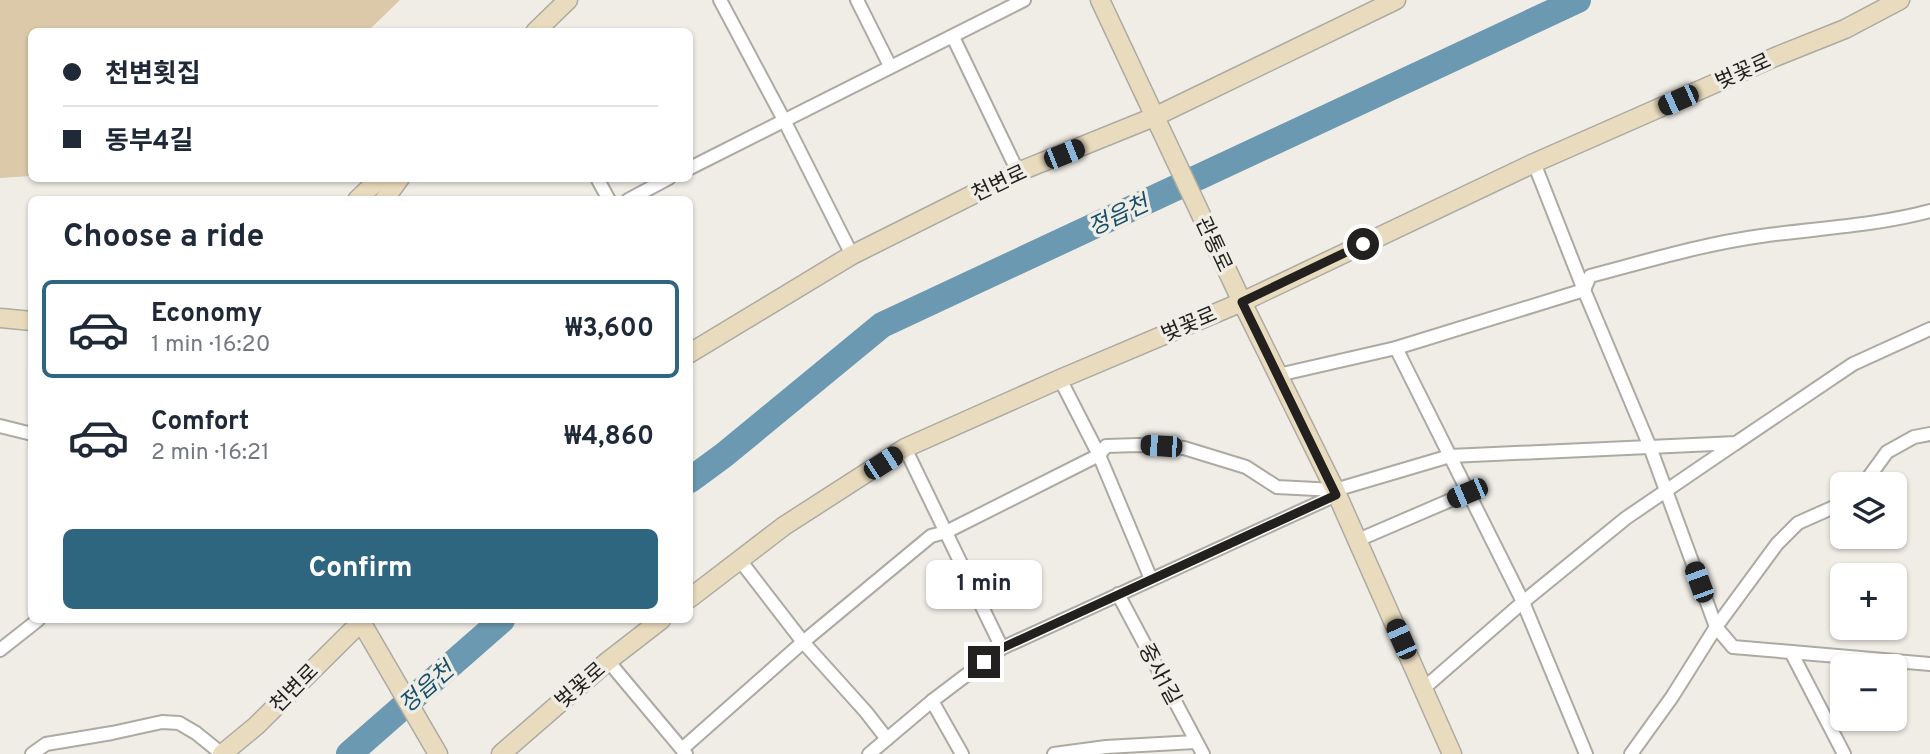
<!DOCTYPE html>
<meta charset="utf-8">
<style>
body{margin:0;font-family:Overpass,"Noto Sans KR",sans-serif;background:#f2f2f3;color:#1f2937;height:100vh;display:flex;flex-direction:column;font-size:26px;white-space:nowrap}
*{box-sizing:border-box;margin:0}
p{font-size:23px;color:#747a83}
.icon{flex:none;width:38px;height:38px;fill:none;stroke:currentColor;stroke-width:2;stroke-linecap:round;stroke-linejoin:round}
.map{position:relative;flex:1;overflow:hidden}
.drawer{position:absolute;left:28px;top:196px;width:665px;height:427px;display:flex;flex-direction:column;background:#fff;border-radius:10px;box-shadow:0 2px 5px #0004}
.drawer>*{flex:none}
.banner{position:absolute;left:28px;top:28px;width:665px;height:154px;border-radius:10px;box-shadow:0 2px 5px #0004;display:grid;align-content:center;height:154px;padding:0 35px;background:#fff}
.fabs{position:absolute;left:1830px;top:472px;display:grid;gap:14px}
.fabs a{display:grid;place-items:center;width:77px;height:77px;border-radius:10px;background:#fff;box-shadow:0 2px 5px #0004;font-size:35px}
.end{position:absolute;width:32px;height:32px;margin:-16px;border:9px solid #22211f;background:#fff;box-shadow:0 0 0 4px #fff}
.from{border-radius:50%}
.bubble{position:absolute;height:49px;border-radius:10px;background:#fff;box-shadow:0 2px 5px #0004;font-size:23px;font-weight:700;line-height:49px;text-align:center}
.car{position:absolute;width:21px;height:42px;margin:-21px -10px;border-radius:9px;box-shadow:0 0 5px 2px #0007;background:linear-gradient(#222 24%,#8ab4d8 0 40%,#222 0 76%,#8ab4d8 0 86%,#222 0)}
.banner b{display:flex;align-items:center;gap:24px;height:66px;font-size:26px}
.banner b+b{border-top:2px solid #e0e1e3}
.banner i{width:18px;height:18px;background:#1f2937}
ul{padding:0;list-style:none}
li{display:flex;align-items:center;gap:21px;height:98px;margin:0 14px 10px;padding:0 21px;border:4px solid transparent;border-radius:10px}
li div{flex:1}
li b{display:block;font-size:26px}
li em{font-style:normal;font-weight:700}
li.active{border-color:#2e6680}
li>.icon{width:63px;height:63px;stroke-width:1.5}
h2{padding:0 35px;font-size:32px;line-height:84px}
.cta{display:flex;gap:14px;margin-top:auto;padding:14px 35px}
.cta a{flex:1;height:80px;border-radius:10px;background:#2e6680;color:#fff;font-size:28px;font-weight:700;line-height:80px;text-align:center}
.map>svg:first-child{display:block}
</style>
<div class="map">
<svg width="1930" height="754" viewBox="0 0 1930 754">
<rect width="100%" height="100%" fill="#f0ede7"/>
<path fill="#dbc9aa" d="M0,0H400L368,31L32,32L31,176L0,178Z"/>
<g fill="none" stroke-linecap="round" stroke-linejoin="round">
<g stroke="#6b99b1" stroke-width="26">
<path d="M690,480L724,455L882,325L1578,0"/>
<path d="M349,754L502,620"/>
</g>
<g stroke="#adaaa4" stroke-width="16">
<g id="street">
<path d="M720,0L784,120L852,255"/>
<path d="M857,0L890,66"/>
<path d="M953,37L1018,172"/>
<path d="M1534,163L1584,290L1650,447L1716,627L1733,647L1930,664"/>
<path d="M690,168L1024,0"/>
<path d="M597,178L609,200"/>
<path d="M628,200L669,178"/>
<path d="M1396,348L1523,602L1586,754"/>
<path d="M1278,375L1396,348L1584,290L1590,276C1647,261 1703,244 1761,236C1818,228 1874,226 1930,211"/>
<path d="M1060,379L1099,455L1106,446L1138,445L1184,448L1246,467L1277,487L1335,490L1450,456L1736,443L1853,364L1930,329"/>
<path d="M0,426L32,434"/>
<path d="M905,448L1002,648"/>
<path d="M1863,485L1887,452L1914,437L1930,434"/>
<path d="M1358,540L1467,493"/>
<path d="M739,559L803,642L866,712L887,739"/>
<path d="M1118,594L1203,754"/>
<path d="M0,650L38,620"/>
<path d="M1791,652L1844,754"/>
<path d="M608,661L686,754"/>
<path d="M1423,689L1523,602L1626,518L1736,443"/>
<path d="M932,701L962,754"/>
<path d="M682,749L803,642L931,536L946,532L1099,455L1151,579"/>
<path d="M32,754L46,744L112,733L162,722L179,723L196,733L222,754"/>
<path d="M869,754L932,701L1002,648L1336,495"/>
<path d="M1054,754L1106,747L1195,742"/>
<path d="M1631,754L1672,697L1716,627L1777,544L1798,523L1843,503"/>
</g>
</g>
<g stroke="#adaaa4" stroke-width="21">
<g id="secondary">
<path d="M1100,0L1242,302L1335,490L1452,754"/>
<path d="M535,32L568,0"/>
<path d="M357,200L380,178"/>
<path d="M384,200L400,178"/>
<path d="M0,318L32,321"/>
<path d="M690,353L852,255L1018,172L1154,117L1396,0"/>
<path d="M690,598L784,526L905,448L1060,379L1242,302L1534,163L1775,57L1845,29L1900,0"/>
<path d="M360,620L438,754"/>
<path d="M222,754L256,726L363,620"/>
<path d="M501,754L608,661L661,620"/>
</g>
</g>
<use href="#street" stroke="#fff" stroke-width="12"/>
<use href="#secondary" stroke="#e9dbbd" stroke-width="18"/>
</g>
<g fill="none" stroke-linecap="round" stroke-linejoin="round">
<path stroke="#22211f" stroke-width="9" d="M984,662L1002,648L1336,495L1242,302L1363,244"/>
</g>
<g text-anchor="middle" stroke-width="7" stroke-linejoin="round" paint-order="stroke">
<g font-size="21" fill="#22211f" stroke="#f0ede7">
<text transform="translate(1743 71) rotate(-24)" y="7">벚꽃로</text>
<text transform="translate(999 183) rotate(-25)" y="7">천변로</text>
<text transform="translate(1214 244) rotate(65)" y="7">관통로</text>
<text transform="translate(1189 324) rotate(-23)" y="7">벚꽃로</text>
<text transform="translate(1160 674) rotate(62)" y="7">중사1길</text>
<text transform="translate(580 685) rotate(-41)" y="7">벚꽃로</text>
<text transform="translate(294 688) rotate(-45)" y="7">천변로</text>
</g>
<g font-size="23" font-style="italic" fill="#14506a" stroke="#f0ede7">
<text transform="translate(1118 215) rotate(-25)" y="8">정읍천</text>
<text transform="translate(426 687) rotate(-41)" y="8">정읍천</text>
</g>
</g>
</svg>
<div class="fabs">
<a><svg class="icon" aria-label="layers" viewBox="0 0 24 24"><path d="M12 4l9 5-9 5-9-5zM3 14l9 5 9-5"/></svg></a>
<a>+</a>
<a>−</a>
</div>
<i class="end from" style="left:1363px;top:244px"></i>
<i class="end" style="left:984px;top:662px"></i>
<div class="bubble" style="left:926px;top:560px;width:116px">1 min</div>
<i class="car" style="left:1678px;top:100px;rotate:246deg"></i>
<i class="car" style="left:1064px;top:154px;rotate:68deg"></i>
<i class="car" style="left:1161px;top:446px;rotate:274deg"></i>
<i class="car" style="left:883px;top:463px;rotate:57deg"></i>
<i class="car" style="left:1467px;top:493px;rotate:247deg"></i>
<i class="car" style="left:1699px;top:582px;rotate:340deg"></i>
<i class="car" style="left:1401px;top:639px;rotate:336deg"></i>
<div class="banner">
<b><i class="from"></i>천변횟집</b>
<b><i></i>동부4길</b>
</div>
<section class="drawer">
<h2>Choose a ride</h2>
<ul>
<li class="active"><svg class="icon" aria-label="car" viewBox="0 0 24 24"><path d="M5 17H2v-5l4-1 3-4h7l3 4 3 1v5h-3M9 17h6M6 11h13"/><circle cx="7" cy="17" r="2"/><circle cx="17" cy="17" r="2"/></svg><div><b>Economy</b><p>1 min · 16:20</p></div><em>₩3,600</em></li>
<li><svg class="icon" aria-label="car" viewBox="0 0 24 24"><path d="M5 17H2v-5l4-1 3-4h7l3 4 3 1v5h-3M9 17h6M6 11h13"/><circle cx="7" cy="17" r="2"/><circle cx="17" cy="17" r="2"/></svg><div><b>Comfort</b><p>2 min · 16:21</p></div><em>₩4,860</em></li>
</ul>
<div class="cta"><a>Confirm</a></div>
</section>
</div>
